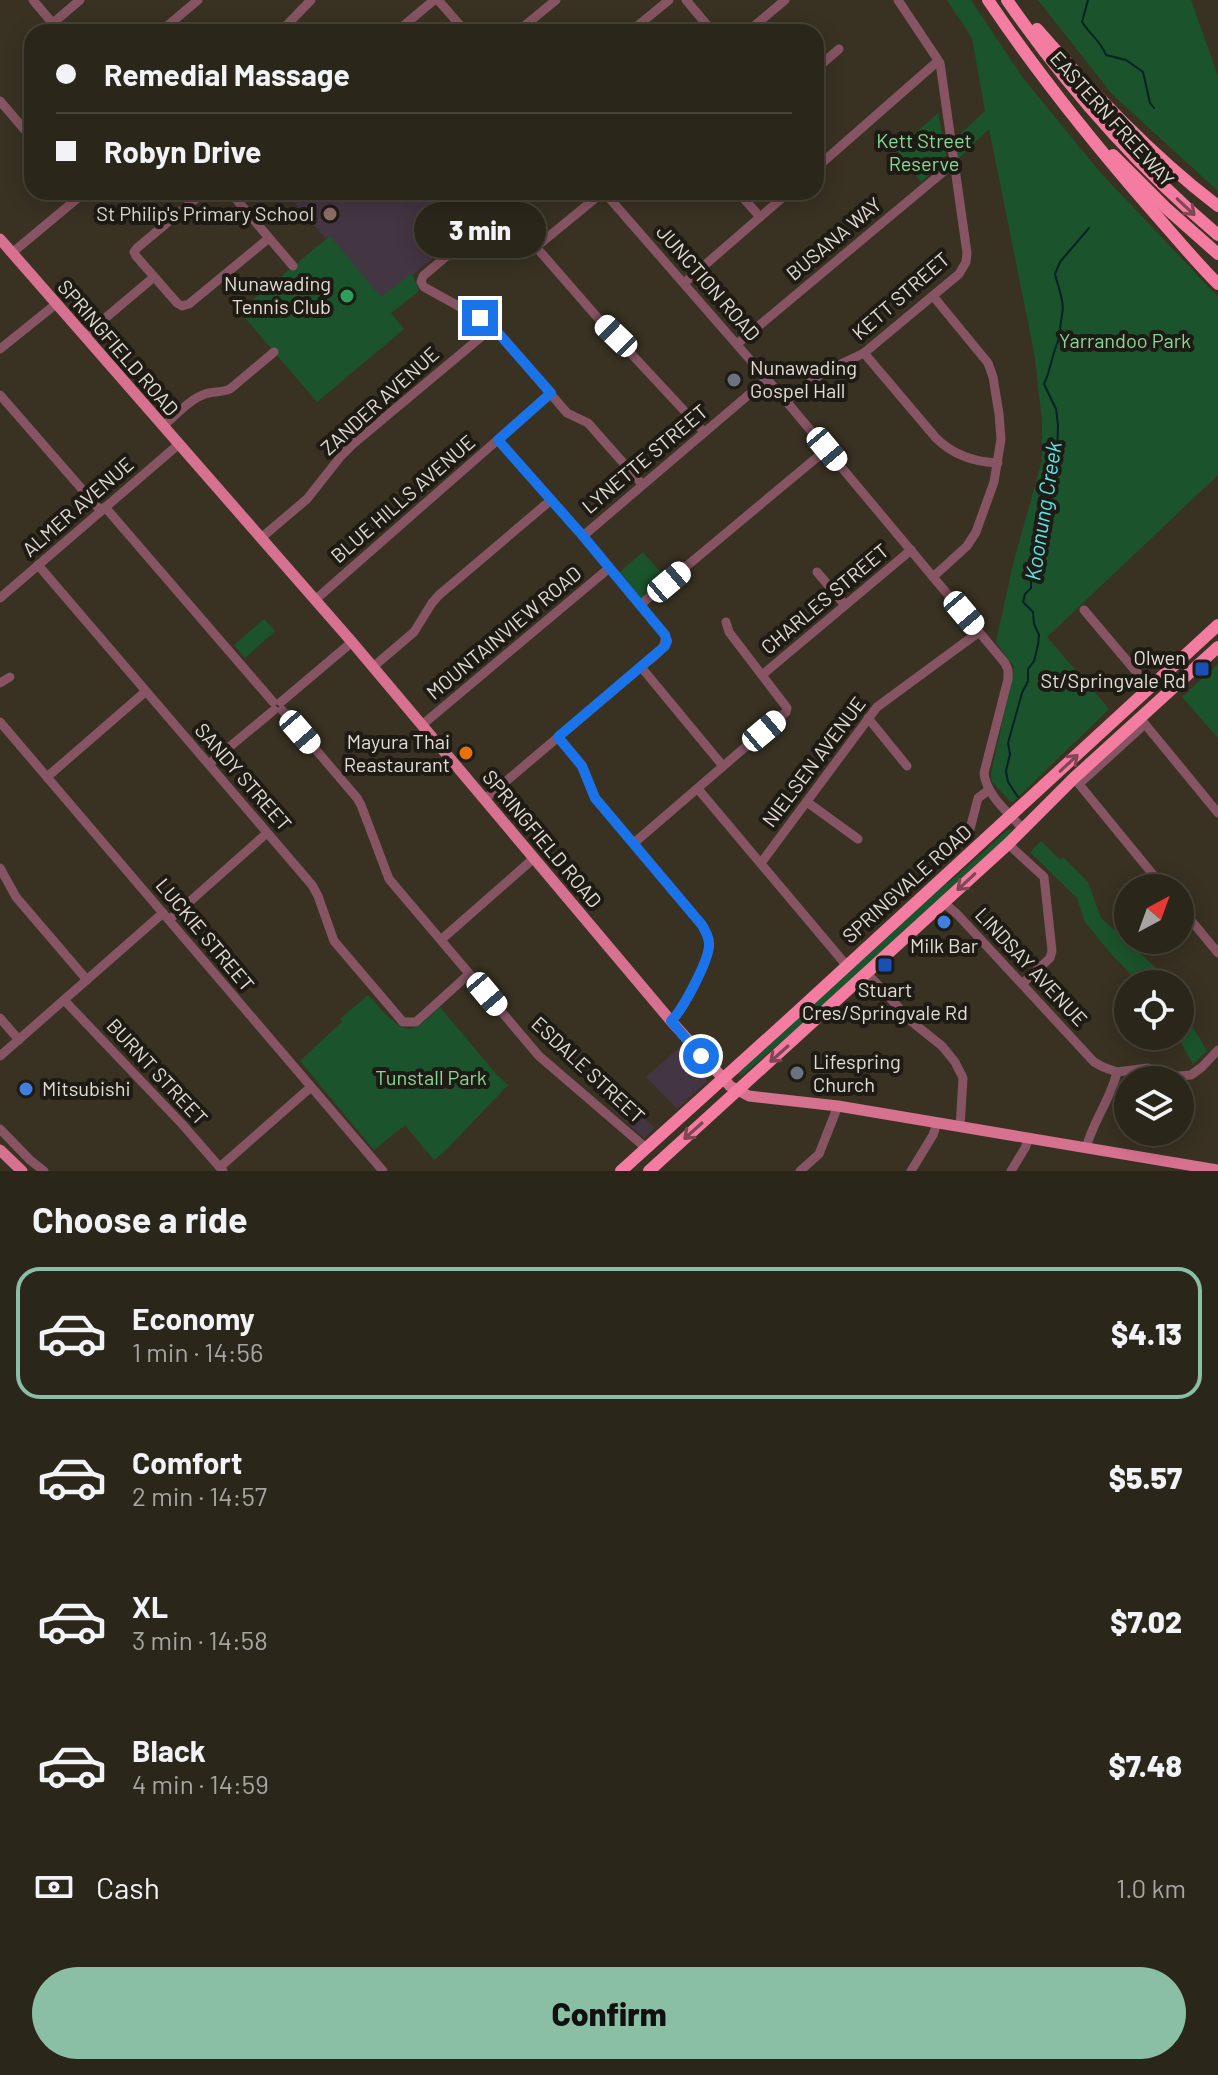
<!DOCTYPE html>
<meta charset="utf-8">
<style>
body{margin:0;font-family:Barlow,sans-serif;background:#373227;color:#f1f3f6;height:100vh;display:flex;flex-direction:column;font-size:30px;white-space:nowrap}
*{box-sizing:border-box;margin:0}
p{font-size:26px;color:#a6a5a2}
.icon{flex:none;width:44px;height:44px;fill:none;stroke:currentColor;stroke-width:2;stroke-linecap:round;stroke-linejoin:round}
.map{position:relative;height:1171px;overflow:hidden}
.panel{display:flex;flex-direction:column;background:#2b261a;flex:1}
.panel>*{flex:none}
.banner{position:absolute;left:24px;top:24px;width:800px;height:176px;border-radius:24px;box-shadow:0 4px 20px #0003,0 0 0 2px #474339;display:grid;align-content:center;height:176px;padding:0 32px;background:#2b261a}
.needle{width:52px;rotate:41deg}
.controls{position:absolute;left:1114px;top:874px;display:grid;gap:16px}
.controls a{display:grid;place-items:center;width:80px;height:80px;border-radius:50%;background:#2b261a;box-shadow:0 4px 20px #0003,0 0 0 2px #474339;font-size:40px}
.end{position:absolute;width:36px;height:36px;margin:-18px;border:10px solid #1a73e8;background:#fff;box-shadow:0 0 0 4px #fff}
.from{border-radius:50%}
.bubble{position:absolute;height:56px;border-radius:28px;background:#2b261a;box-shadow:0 4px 20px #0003,0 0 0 2px #474339;font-size:26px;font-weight:800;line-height:56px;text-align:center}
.car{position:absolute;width:24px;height:48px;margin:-24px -12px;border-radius:10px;box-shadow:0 0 6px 2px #0007;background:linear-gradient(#fff 24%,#345 0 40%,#fff 0 76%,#345 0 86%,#fff 0)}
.banner b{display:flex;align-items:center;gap:28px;height:76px;font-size:30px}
.banner b+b{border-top:2px solid #474339}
.banner i{width:20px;height:20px;background:#f1f3f6}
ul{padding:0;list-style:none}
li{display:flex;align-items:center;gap:24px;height:132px;margin:0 16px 12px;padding:0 16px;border:4px solid transparent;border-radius:24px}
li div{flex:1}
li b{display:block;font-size:30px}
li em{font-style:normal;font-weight:800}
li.current{border-color:#8abfa5}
li>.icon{width:72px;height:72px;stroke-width:1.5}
h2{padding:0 32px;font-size:36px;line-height:96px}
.pay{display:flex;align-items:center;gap:20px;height:88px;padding:0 32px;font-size:30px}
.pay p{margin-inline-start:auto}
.cta{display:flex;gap:16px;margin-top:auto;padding:16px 32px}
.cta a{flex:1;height:92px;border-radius:48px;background:#8abfa5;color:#111;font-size:32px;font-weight:800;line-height:92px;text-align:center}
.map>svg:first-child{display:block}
</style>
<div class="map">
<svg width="1218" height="1171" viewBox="0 0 1218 1171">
<rect width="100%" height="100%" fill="#393223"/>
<g fill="#443542">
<path d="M285,192H511L383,300L329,237L326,239Z"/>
<path d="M680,1047L706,1077V1082L677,1109L646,1077Z"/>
<path d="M622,1098L655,1128L644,1138L611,1108Z"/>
</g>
<g fill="#1b542c">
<path d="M947,0H971L1023,78L1099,171L1218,297V475L1047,637L1109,709L1013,802L1009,800L992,782L991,774L1014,667L996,642L1014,560L1042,461V420L1034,352L989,129L957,160L954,140L985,111L972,38Z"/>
<path d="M1038,0H1191L1218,76V191L1112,94Z"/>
<path d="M938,113L946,154L943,163L921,182L896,150Z"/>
<path d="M330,236L381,297L412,273L419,291L391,313L404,329L317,402L239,311Z"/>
<path d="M643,552L669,582L640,605L615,576Z"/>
<path d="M264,619L275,631L245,658L234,645Z"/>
<path d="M1218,664V738L1182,697Z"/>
<path d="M1012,829L1009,837L835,996L741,1076L738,1073L931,896L965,869L1006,831Z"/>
<path d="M1041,841L1060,860L1063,857L1088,882L1101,918L1174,984H1140L1111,954L1085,922L1077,898L1030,852Z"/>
<path d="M368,995C378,1005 399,1034 414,1028C423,1025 432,1014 440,1007L497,1075L508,1085L445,1151L434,1160L405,1125L374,1150L300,1061L342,1022L340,1019Z"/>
<path d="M1180,1005L1207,1051L1193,1064L1177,1036H1180Z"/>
</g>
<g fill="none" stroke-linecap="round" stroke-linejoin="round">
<g stroke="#032323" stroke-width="2">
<path d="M1088,0L1082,22C1091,36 1100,40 1106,55L1126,60L1143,72L1150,103L1154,108"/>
<path d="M1018,797L1008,782L1006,771L1010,754L1008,743L1022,693L1028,681V669L1034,661L1038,645L1039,635L1034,624L1033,612L1023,602L1025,594L1031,588V563L1035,529L1051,467L1057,456L1058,425L1056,409L1044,384C1052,368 1052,350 1061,335C1059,326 1061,324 1062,315C1065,302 1058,287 1055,274L1060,262L1089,228"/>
</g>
<g stroke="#865462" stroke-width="9">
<path d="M33,0L60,32"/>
<path d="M438,0L466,32"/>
<path d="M686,0L713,32"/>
<path d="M53,23L80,0"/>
<path d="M160,32L198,0"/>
<path d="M280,32L311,0"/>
<path d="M396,32L434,0"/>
<path d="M517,32L556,0"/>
<path d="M630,32L669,0"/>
<path d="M747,32L785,0"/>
<path d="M816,69L839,49"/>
<path d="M0,101L24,129L32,134"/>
<path d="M816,150L825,160"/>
<path d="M816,168L938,61"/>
<path d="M204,192L137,248L134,252L136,256L177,303L182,306L189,304L269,238"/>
<path d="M230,192L293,266"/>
<path d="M604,192L786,401L1005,663L1008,670V679L984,773C986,795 1009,813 1023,829"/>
<path d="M738,192L760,217"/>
<path d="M536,247L603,192"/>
<path d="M12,253L85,192"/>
<path d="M684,283L789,192"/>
<path d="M933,296L988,363L993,377L999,414L1001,439L994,482L976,532L967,546L933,577"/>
<path d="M84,336L154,277"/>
<path d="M737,344L955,162"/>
<path d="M0,349L56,304"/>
<path d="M864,353L936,438C953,455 973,462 998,463"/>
<path d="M0,395L101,511"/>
<path d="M786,401L824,372L864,353L959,274L966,262L967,253L940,63L898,0"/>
<path d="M163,426C175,416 190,399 205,394C213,391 221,393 230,389L274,352"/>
<path d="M642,484L588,423L567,413L493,327L480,318L424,287L421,282L423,276L503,209L597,317L704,432"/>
<path d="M105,507L273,702"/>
<path d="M583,536L767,379"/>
<path d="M261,538L307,499L341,456L353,444L493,327"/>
<path d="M38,565L312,885L318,896L334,941L403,1022H416L469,974"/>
<path d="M817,572L845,605"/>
<path d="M0,598L179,444"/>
<path d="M315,600L551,393"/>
<path d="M640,605L827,449"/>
<path d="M1084,610L1150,688"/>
<path d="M373,667L414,632L432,603L439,595L551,500"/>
<path d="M641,667L723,766"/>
<path d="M762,675L911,550"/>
<path d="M0,683L10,677"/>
<path d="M281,702L352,642"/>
<path d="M282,710L357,798L361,805L389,879L539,1056L646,1148"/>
<path d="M868,718L907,766"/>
<path d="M1140,718L1218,813"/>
<path d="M0,722L383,1171"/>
<path d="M422,725L608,569"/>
<path d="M558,737L582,766L595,798L702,925C706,932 709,936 709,944C710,959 683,1011 671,1021"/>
<path d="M209,764L274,710"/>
<path d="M47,777L145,692"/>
<path d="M1074,778L1164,888"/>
<path d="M1079,784L1145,724"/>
<path d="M698,789L847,966"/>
<path d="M485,799L641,667C650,659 668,649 665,635L583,536L498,440"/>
<path d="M807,802L858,839"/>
<path d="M968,837L978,798L989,790"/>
<path d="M634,843L786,712L787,708L729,632L726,622"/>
<path d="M1008,844L1044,877L1052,951L1050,958L1023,983"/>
<path d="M761,863L877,707L979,632"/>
<path d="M0,868L16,897L87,980"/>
<path d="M944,903L957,914L1094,1062L1103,1067L1117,1072L1148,1068L1178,1076L1191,1075L1202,1067L1218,1050"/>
<path d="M1180,907L1218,953"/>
<path d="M169,920L267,833"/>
<path d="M442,939L534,858"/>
<path d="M867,973L912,1022L942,1046L955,1062L963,1078L960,1127"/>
<path d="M64,1000L182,1124L223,1171"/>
<path d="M0,1018L19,1040"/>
<path d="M0,1056L163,913"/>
<path d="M0,1129L30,1160L44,1171"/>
<path d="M1086,1148C1093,1121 1111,1099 1117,1072"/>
<path d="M220,1167L311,1087"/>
<path d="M800,1171L819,1154L838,1106"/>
<path d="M911,1171L933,1135L937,1123"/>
<path d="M1011,1171L1025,1148L1029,1138"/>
</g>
<g stroke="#d6718f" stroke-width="11">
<path d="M0,239L352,642L671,1021L730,1086L749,1096L838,1106L1218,1170"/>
<path d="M0,1150L22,1171"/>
</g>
<g stroke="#f57ca1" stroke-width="12">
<path d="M988,0C1038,74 1090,139 1149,207C1172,233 1194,260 1218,284"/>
<path d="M1007,0C1067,87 1138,167 1218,235"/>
<path d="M1037,29C1093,93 1151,155 1218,206"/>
<path d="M1113,155L1166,208L1218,254"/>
<path d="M621,1171L799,1010L1218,625"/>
<path d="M649,1171L1008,844L1074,778L1218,647"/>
</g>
</g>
<defs><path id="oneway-shaft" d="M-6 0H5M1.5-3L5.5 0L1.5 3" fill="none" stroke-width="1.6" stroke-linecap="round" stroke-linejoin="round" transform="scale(2)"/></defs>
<g stroke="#7f4653">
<use href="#oneway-shaft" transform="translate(1186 207) rotate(43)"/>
<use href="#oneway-shaft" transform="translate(1069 763) rotate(-43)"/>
<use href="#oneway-shaft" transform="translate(966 882) rotate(137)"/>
<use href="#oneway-shaft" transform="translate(779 1054) rotate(138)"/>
<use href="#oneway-shaft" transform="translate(693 1131) rotate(138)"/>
</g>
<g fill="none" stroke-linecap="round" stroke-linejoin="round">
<path stroke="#1a73e8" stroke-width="10" d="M480,318L493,327L551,393L498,440L583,536L665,635L667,641L665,646L558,737L582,766L595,798L702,925C706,932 709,937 709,944C710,959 682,1011 671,1021L701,1056"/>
</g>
<circle fill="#8d6e63" stroke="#1e1a14" stroke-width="3" cx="330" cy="214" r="8"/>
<circle fill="#2e9e5b" stroke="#1e1a14" stroke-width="3" cx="347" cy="296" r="8"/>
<g fill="#6b7280" stroke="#1e1a14" stroke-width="3">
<circle cx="734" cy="380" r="8"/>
<circle cx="797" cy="1073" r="8"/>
</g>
<g fill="#1a4fb4" stroke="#1e1a14" stroke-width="3">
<rect x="1194" y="661" width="16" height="16" rx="4"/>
<rect x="877" y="957" width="16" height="16" rx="4"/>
</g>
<circle fill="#e8710a" stroke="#1e1a14" stroke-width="3" cx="466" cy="753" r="8"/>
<g fill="#3f7fe0" stroke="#1e1a14" stroke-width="3">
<circle cx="944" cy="922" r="8"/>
<circle cx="26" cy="1089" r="8"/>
</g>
<g text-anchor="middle" stroke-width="8" stroke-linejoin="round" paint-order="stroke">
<g font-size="20" fill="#e2ddd4" stroke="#1e1a14">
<text transform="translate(1112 119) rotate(48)" y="7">EASTERN FREEWAY</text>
<text transform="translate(834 239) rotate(-40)" y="7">BUSANA WAY</text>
<text transform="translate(708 283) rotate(49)" y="7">JUNCTION ROAD</text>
<text transform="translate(901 296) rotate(-41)" y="7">KETT STREET</text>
<text transform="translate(118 348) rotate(49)" y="7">SPRINGFIELD ROAD</text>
<text transform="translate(380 401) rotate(-42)" y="7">ZANDER AVENUE</text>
<text transform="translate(645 459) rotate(-40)" y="7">LYNETTE STREET</text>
<text transform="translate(403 499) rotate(-41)" y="7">BLUE HILLS AVENUE</text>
<text transform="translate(78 507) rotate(-41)" y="7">ALMER AVENUE</text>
<text transform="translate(825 599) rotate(-40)" y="7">CHARLES STREET</text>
<text transform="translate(504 633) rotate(-40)" y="7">MOUNTAINVIEW ROAD</text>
<text transform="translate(814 762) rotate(-53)" y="7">NIELSEN AVENUE</text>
<text transform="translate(243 777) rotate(49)" y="7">SANDY STREET</text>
<text transform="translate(542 839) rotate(50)" y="7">SPRINGFIELD ROAD</text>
<text transform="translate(907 884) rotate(-42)" y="7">SPRINGVALE ROAD</text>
<text transform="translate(205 935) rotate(50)" y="7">LUCKIE STREET</text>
<text transform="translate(1031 967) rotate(47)" y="7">LINDSAY AVENUE</text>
<text transform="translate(588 1070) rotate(43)" y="7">ESDALE STREET</text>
<text transform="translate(157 1072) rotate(47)" y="7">BURNT STREET</text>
</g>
<g font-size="20" fill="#86d998" stroke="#1e1a14">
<text x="924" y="148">Kett Street<tspan x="924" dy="23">Reserve</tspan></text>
<text x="1125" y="348">Yarrandoo Park</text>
<text x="431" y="1085">Tunstall Park</text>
</g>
<g font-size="20" fill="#e2ddd4" stroke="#1e1a14" text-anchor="end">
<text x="314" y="221">St Philip's Primary School</text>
<text x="331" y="291">Nunawading<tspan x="331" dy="23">Tennis Club</tspan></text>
<text x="750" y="375" text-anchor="start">Nunawading<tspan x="750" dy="23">Gospel Hall</tspan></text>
<text x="1186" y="665">Olwen<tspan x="1186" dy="23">St/Springvale Rd</tspan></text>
<text x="450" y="749">Mayura Thai<tspan x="450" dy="23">Reastaurant</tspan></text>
<text x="944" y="953" text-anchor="middle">Milk Bar</text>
<text x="885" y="997" text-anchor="middle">Stuart<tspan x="885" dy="23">Cres/Springvale Rd</tspan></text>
<text x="813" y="1069" text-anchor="start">Lifespring<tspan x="813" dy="23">Church</tspan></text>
<text x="42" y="1096" text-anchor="start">Mitsubishi</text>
</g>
<g font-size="22" font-style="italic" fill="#55e7ea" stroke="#1e1a14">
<text transform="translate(1043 511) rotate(-81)" y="8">Koonung Creek</text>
</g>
</g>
</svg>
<div class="controls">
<a><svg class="needle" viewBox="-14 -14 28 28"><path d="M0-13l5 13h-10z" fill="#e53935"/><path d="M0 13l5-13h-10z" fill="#a6a5a2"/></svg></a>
<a><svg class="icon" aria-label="locate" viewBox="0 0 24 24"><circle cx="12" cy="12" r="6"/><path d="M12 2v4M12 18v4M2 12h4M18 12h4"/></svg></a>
<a><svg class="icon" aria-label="layers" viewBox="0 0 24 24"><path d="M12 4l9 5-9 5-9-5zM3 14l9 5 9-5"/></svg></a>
</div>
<i class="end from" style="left:701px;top:1056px"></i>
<i class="end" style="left:480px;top:318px"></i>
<div class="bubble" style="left:414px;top:202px;width:132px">3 min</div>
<i class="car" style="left:616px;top:336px;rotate:314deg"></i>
<i class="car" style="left:827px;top:449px;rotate:140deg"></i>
<i class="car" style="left:669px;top:582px;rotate:50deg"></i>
<i class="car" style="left:964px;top:613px;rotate:140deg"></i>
<i class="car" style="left:764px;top:731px;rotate:50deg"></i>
<i class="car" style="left:300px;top:732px;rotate:139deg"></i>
<i class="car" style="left:487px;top:994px;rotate:140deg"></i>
<div class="banner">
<b><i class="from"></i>Remedial Massage</b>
<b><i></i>Robyn Drive</b>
</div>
</div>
<section class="panel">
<h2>Choose a ride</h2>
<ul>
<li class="current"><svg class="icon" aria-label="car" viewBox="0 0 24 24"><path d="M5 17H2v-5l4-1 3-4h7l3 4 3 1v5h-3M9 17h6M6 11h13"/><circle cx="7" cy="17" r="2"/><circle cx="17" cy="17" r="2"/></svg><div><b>Economy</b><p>1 min · 14:56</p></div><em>$4.13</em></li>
<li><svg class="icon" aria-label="car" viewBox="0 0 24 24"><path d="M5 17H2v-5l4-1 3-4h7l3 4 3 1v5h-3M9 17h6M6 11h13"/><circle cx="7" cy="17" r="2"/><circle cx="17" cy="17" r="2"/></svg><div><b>Comfort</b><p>2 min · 14:57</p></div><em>$5.57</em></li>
<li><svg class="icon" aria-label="car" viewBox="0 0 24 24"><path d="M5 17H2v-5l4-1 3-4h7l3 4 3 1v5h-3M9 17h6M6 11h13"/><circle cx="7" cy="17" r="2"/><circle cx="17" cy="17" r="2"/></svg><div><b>XL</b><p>3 min · 14:58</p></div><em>$7.02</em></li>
<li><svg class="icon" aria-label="car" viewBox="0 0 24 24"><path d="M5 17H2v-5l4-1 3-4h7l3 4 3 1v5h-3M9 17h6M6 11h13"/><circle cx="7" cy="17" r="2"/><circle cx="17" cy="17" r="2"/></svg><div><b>Black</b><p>4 min · 14:59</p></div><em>$7.48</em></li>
</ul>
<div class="pay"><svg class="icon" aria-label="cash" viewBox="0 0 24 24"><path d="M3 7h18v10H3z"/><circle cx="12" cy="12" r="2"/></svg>Cash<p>1.0 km</p></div>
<div class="cta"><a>Confirm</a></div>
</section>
